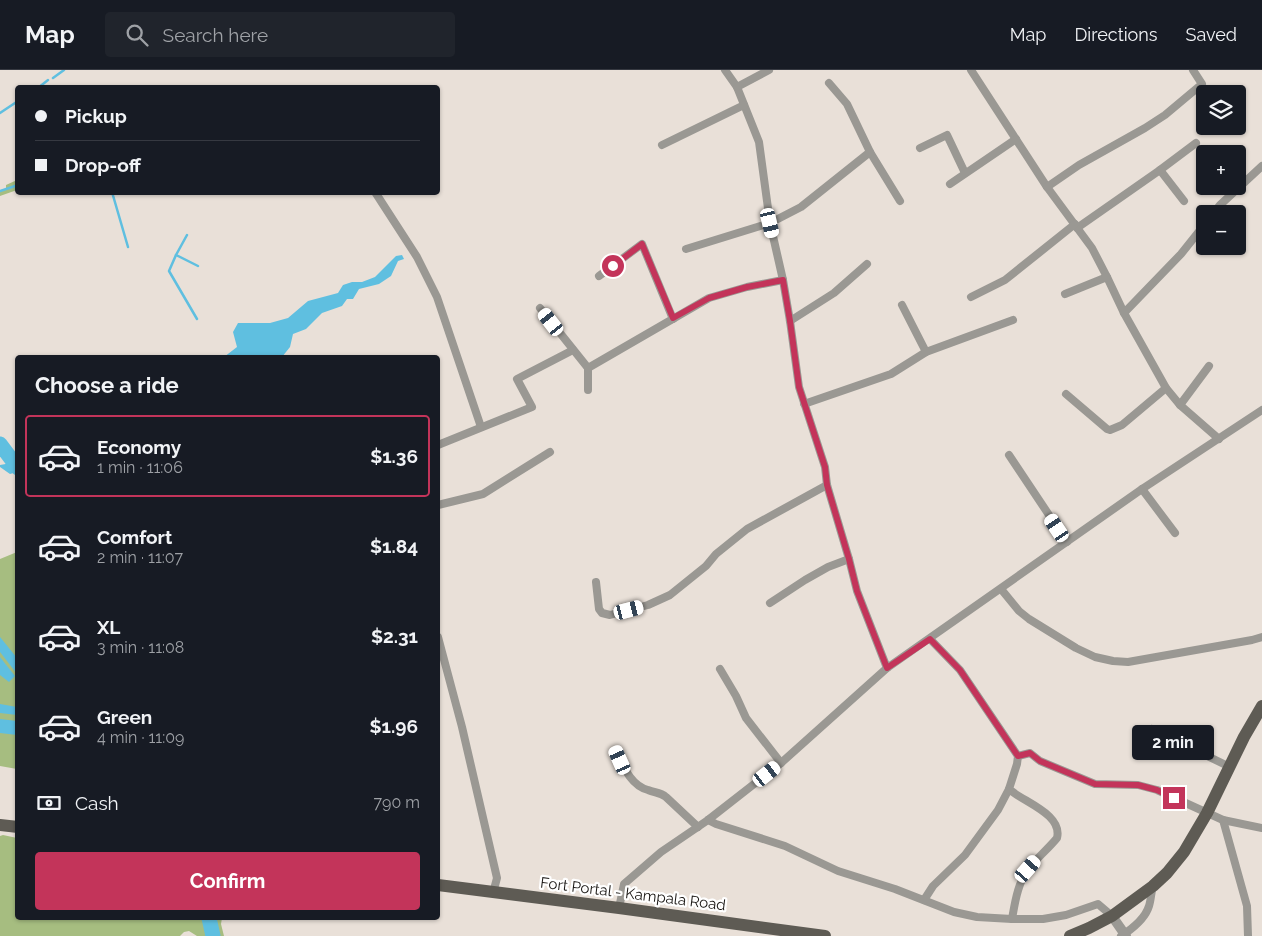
<!DOCTYPE html>
<meta charset="utf-8">
<style>
body{margin:0;font-family:Raleway,sans-serif;background:#20242c;color:#f1f3f6;height:100vh;display:flex;flex-direction:column;font-size:19px;white-space:nowrap}
*{box-sizing:border-box;margin:0}
p{font-size:16px;color:#9ea1a6}
.icon{flex:none;width:28px;height:28px;fill:none;stroke:currentColor;stroke-width:2;stroke-linecap:round;stroke-linejoin:round}
.map{position:relative;flex:1;overflow:hidden}
.details{position:absolute;left:15px;top:285px;width:425px;height:565px;display:flex;flex-direction:column;background:#171b24;border-radius:5px;box-shadow:0 1px 4px #0004}
.details>*{flex:none}
.guide{position:absolute;left:15px;top:15px;width:425px;height:110px;border-radius:5px;box-shadow:0 1px 4px #0004;display:grid;align-content:center;height:110px;padding:0 20px;background:#171b24}
.tools{position:absolute;left:1196px;top:15px;display:grid;gap:10px}
.tools a{display:grid;place-items:center;width:50px;height:50px;border-radius:5px;background:#171b24;box-shadow:0 1px 4px #0004;font-size:25px}
.end{position:absolute;width:22px;height:22px;margin:-11px;border:6px solid #c3345a;background:#fff;box-shadow:0 0 0 2px #fff}
.from{border-radius:50%}
.bubble{position:absolute;height:35px;border-radius:5px;background:#171b24;box-shadow:0 1px 4px #0004;font-size:16px;font-weight:700;line-height:35px;text-align:center}
.car{position:absolute;width:15px;height:30px;margin:-15px -8px;border-radius:6px;box-shadow:0 0 4px 1px #0007;background:linear-gradient(#fff 24%,#345 0 40%,#fff 0 76%,#345 0 86%,#fff 0)}
.guide b{display:flex;align-items:center;gap:18px;height:48px;font-size:19px}
.guide b+b{border-top:1px solid #363941}
.guide i{width:12px;height:12px;background:#f1f3f6}
ul{padding:0;list-style:none}
li{display:flex;align-items:center;gap:15px;height:82px;margin:0 10px 8px;padding:0 10px;border:2px solid transparent;border-radius:5px}
li div{flex:1}
li b{display:block;font-size:19px}
li em{font-style:normal;font-weight:700}
li.selected{border-color:#c3345a}
li>.icon{width:45px;height:45px;stroke-width:1.5}
h2{padding:0 20px;font-size:22px;line-height:60px}
.pay{display:flex;align-items:center;gap:12px;height:55px;padding:0 20px;font-size:19px}
.pay p{margin-inline-start:auto}
.button{display:flex;gap:10px;margin-top:auto;padding:10px 20px}
.button a{flex:1;height:58px;border-radius:5px;background:#c3345a;color:#fff;font-size:20px;font-weight:700;line-height:58px;text-align:center}
header{display:flex;align-items:center;gap:30px;box-sizing:border-box;height:70px;padding:0 25px;background:#171b24;border-bottom:1px solid #363941}
header strong{font-size:24px}
nav{display:flex;gap:28px;margin-inline-start:auto;font-size:18px}
.search{width:350px;height:45px;background:#20242c;display:flex;align-items:center;gap:12px;box-sizing:border-box;padding:0 18px;border-radius:5px;color:#9ea1a6;font-size:19px}
.map>svg:first-child{display:block}
</style>
<header>
<strong>Map</strong>
<div class="search"><svg class="icon" aria-label="search" viewBox="0 0 24 24"><circle cx="10" cy="10" r="6"/><path d="M15 15l6 6"/></svg>Search here</div>
<nav><a>Map</a><a>Directions</a><a>Saved</a></nav>
</header>
<div class="map">
<svg width="1262" height="866" viewBox="0 0 1262 866">
<rect width="100%" height="100%" fill="#e9e0d8"/>
<g fill="#a6bd80">
<path d="M17,110V120L0,126V121L6,119V115Z"/>
<path d="M17,482V699L0,696V489Z"/>
<path d="M3,765L17,768L18,848H222L221,854L224,866H197L189,861L184,862L180,866H0V766Z"/>
</g>
<g fill="#5fbfe0">
<path d="M402,185L404,189L398,191L391,206L379,214L359,219L353,229H347L342,236L322,243L306,259L293,264L290,277L282,287H224L237,277L233,262L238,253H270L288,248L308,231L338,223L343,215L352,212H362L375,207L396,186Z"/>
<path d="M17,392V402L10,404L0,397V395Z"/>
<path d="M0,567L17,588V604L0,582Z"/>
<path d="M0,587L15,606L9,612L0,605Z"/>
<path d="M0,634L17,637V645L0,643Z"/>
<path d="M0,649L17,651V665L0,663Z"/>
</g>
<g fill="none" stroke-linecap="round" stroke-linejoin="round">
<g stroke="#5fbfe0" stroke-width="2.5">
<path d="M53,8L64,0"/>
<path d="M38,18L48,10"/>
<path d="M0,43L18,31"/>
<path d="M0,121L18,115"/>
<path d="M112,122L128,177"/>
<path d="M187,165L176,185L169,201L197,249"/>
<path d="M176,185L198,196"/>
</g>
<g stroke="#5fbfe0" stroke-width="15">
<path d="M0,374L18,398"/>
<path d="M209,848L213,866"/>
</g>
<g stroke="#9a9893" stroke-width="8">
<path d="M725,0L737,17L759,72L770,153L783,210L790,251L799,317L825,397L827,415L849,489L857,521L887,598"/>
<path d="M971,0L1047,117L1092,178L1107,207L1124,243L1166,318L1180,335L1219,369"/>
<path d="M829,13L847,34L870,82L900,131"/>
<path d="M737,17L769,0"/>
<path d="M662,75L744,35"/>
<path d="M920,78L947,65L965,103"/>
<path d="M1160,100L1184,131"/>
<path d="M950,114L1016,69"/>
<path d="M1047,117L1079,95L1145,58L1165,45L1202,14L1193,0"/>
<path d="M375,122L417,187L437,227L481,357"/>
<path d="M1213,144L1220,135L1262,96"/>
<path d="M1077,158L1160,100L1196,73"/>
<path d="M686,179L770,153L801,137L870,82"/>
<path d="M599,206L642,174L673,249"/>
<path d="M1065,224L1107,207"/>
<path d="M971,227L1005,210L1075,154"/>
<path d="M902,235L926,282"/>
<path d="M540,238L588,298V320"/>
<path d="M1124,243L1181,184L1205,154"/>
<path d="M790,251L834,223L867,194"/>
<path d="M588,298L709,228L747,217L783,210"/>
<path d="M1066,324L1107,359L1110,360L1122,355L1166,318"/>
<path d="M804,334L891,304L926,282L1013,250"/>
<path d="M1180,335L1209,296"/>
<path d="M438,375L532,337L517,309L573,280"/>
<path d="M1009,385L1067,472"/>
<path d="M1142,419L1175,463"/>
<path d="M438,435L483,424L550,382"/>
<path d="M596,512L599,539L602,543L610,545L648,535L670,525L706,496L716,484L747,459L827,415"/>
<path d="M1001,519L1019,541L1029,549L1076,578L1095,587L1113,591L1128,592L1252,570L1262,567"/>
<path d="M770,533L805,510L828,497L849,489"/>
<path d="M438,567L462,657L497,808L493,823"/>
<path d="M930,569L960,600L1018,686L1017,694L1009,719C1023,732 1063,744 1057,768C1049,778 1038,787 1030,797C1018,811 1015,832 1012,849"/>
<path d="M720,599L736,626L746,648L781,693"/>
<path d="M1152,659L1230,697"/>
<path d="M616,681C623,695 630,715 648,720C655,723 660,722 666,727L698,757"/>
<path d="M1018,686L1030,683L1040,691L1095,714L1138,715L1157,720L1223,750L1262,758"/>
<path d="M708,750L716,754L785,776L838,801L895,819L954,842L977,847L1012,849H1043L1066,845L1098,834L1112,846"/>
<path d="M1223,750L1247,836L1248,866"/>
<path d="M924,830L933,816L965,785L998,740L1009,719"/>
<path d="M619,838L624,814L661,782L708,750L781,693L887,598L1142,419L1262,340"/>
<path d="M1121,866C1132,859 1145,849 1149,836C1151,830 1151,823 1153,816"/>
</g>
<path stroke="#9a9893" stroke-width="10" d="M1112,846L1126,866"/>
<g stroke="#5e5b54" stroke-width="12">
<path d="M0,755L18,757"/>
<path d="M438,815L619,838L825,866"/>
<path d="M1070,866L1089,858L1112,846L1153,816L1167,803L1184,782L1207,743L1244,667L1262,636"/>
</g>
</g>
<g fill="none" stroke-linecap="round" stroke-linejoin="round">
<path stroke="#c3345a" stroke-width="6" d="M613,196L642,174L673,248L709,228L747,217L783,210L790,251L799,317L825,397L827,415L849,489L857,521L887,598L930,569L960,600L1018,686L1030,683L1040,691L1095,714L1138,715L1157,720L1174,728"/>
</g>
<g text-anchor="middle" stroke-width="4.5" stroke-linejoin="round" paint-order="stroke">
<g font-size="15" fill="#181512" stroke="#fff">
<text transform="translate(633 824) rotate(7)" y="5">Fort Portal - Kampala Road</text>
</g>
</g>
</svg>
<div class="tools">
<a><svg class="icon" aria-label="layers" viewBox="0 0 24 24"><path d="M12 4l9 5-9 5-9-5zM3 14l9 5 9-5"/></svg></a>
<a>+</a>
<a>−</a>
</div>
<i class="end from" style="left:613px;top:196px"></i>
<i class="end" style="left:1174px;top:728px"></i>
<div class="bubble" style="left:1132px;top:655px;width:82px">2 min</div>
<i class="car" style="left:770px;top:153px;rotate:167deg"></i>
<i class="car" style="left:551px;top:252px;rotate:322deg"></i>
<i class="car" style="left:1057px;top:458px;rotate:326deg"></i>
<i class="car" style="left:629px;top:540px;rotate:76deg"></i>
<i class="car" style="left:620px;top:690px;rotate:336deg"></i>
<i class="car" style="left:767px;top:704px;rotate:52deg"></i>
<i class="car" style="left:1028px;top:799px;rotate:41deg"></i>
<div class="guide">
<b><i class="from"></i>Pickup</b>
<b><i></i>Drop-off</b>
</div>
<section class="details">
<h2>Choose a ride</h2>
<ul>
<li class="selected"><svg class="icon" aria-label="car" viewBox="0 0 24 24"><path d="M5 17H2v-5l4-1 3-4h7l3 4 3 1v5h-3M9 17h6M6 11h13"/><circle cx="7" cy="17" r="2"/><circle cx="17" cy="17" r="2"/></svg><div><b>Economy</b><p>1 min · 11:06</p></div><em>$1.36</em></li>
<li><svg class="icon" aria-label="car" viewBox="0 0 24 24"><path d="M5 17H2v-5l4-1 3-4h7l3 4 3 1v5h-3M9 17h6M6 11h13"/><circle cx="7" cy="17" r="2"/><circle cx="17" cy="17" r="2"/></svg><div><b>Comfort</b><p>2 min · 11:07</p></div><em>$1.84</em></li>
<li><svg class="icon" aria-label="car" viewBox="0 0 24 24"><path d="M5 17H2v-5l4-1 3-4h7l3 4 3 1v5h-3M9 17h6M6 11h13"/><circle cx="7" cy="17" r="2"/><circle cx="17" cy="17" r="2"/></svg><div><b>XL</b><p>3 min · 11:08</p></div><em>$2.31</em></li>
<li><svg class="icon" aria-label="car" viewBox="0 0 24 24"><path d="M5 17H2v-5l4-1 3-4h7l3 4 3 1v5h-3M9 17h6M6 11h13"/><circle cx="7" cy="17" r="2"/><circle cx="17" cy="17" r="2"/></svg><div><b>Green</b><p>4 min · 11:09</p></div><em>$1.96</em></li>
</ul>
<div class="pay"><svg class="icon" aria-label="cash" viewBox="0 0 24 24"><path d="M3 7h18v10H3z"/><circle cx="12" cy="12" r="2"/></svg>Cash<p>790 m</p></div>
<div class="button"><a>Confirm</a></div>
</section>
</div>
